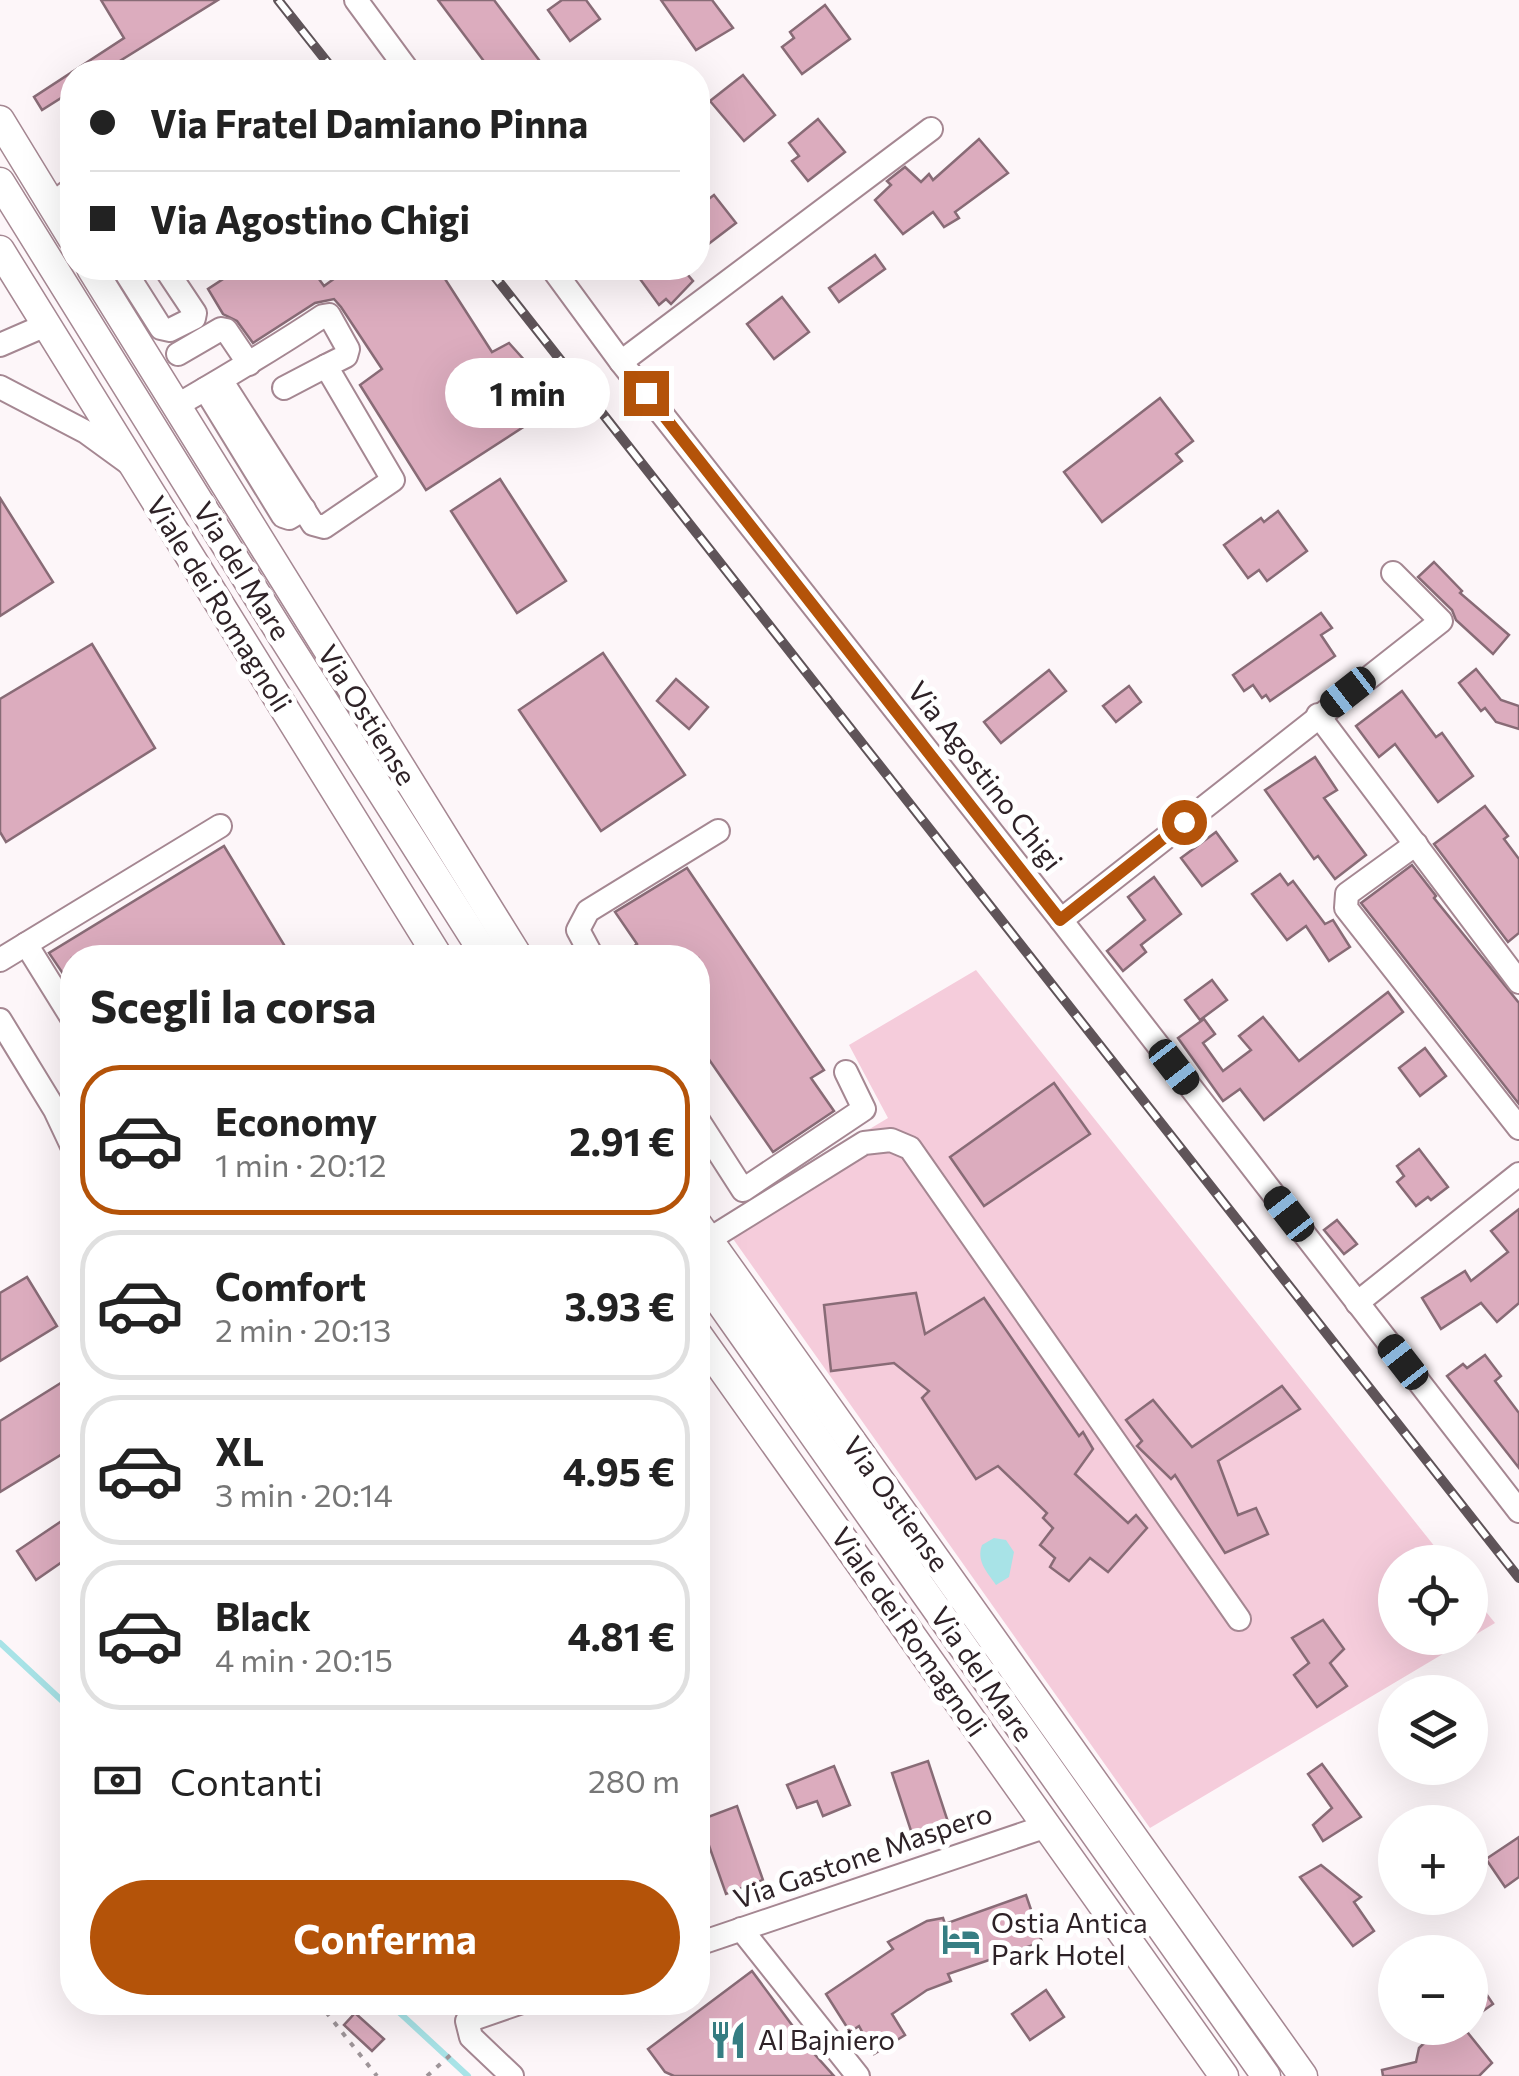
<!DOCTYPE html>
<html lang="it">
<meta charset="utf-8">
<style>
body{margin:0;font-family:Commissioner,sans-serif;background:#f6f6f6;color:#222;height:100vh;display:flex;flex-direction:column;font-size:38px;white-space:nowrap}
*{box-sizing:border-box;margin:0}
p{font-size:32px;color:#767676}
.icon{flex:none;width:55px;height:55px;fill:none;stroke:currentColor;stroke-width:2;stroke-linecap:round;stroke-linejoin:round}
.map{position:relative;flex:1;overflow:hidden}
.sheet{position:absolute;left:60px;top:945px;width:650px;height:1070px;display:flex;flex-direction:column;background:#fff;border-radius:40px;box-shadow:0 10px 40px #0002}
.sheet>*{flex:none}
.top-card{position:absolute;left:60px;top:60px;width:650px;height:220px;border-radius:40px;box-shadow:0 10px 40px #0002;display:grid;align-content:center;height:220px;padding:0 30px;background:#fff}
.fabs{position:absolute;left:1378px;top:1545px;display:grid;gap:20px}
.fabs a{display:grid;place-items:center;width:110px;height:110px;border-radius:50%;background:#fff;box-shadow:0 10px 40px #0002;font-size:50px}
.end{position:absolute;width:45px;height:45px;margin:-22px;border:12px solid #b45309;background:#fff;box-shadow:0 0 0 5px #fff}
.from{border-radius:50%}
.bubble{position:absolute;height:70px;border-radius:35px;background:#fff;box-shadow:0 10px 40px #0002;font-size:32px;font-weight:700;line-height:70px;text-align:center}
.car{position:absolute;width:30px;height:60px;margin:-30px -15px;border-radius:12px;box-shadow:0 0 8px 2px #0007;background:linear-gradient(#222 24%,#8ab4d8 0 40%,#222 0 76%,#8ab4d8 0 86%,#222 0)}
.top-card b{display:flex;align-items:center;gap:35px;height:95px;font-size:38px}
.top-card b+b{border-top:2px solid #e0e0e0}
.top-card i{width:25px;height:25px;background:#222}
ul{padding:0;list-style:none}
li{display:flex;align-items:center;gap:30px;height:150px;margin:0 20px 15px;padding:0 10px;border:5px solid #e0e0e0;border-radius:40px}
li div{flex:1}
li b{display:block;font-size:38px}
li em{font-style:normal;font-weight:700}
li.selected{border-color:#b45309}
li>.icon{width:90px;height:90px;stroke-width:1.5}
h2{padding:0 30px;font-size:45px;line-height:120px}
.pay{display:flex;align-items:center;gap:25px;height:110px;padding:0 30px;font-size:38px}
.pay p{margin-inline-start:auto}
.button{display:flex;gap:20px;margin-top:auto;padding:20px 30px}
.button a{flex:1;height:115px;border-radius:60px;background:#b45309;color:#fff;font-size:40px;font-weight:700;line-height:115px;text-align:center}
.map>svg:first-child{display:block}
</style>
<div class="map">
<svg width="1519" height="2076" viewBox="0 0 1519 2076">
<rect width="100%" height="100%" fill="#fdf6f9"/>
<path fill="#f5ccdb" d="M976,970L1447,1562H1395V1638H1470V1592L1495,1623L1150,1828L719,1219L888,1118L849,1045Z"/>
<path fill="#a8e3e7" d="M994,1538L1006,1540L1014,1552L1009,1577L996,1585C987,1572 976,1561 982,1545Z"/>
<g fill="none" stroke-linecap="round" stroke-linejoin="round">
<g stroke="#a8e3e7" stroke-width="6">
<path d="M0,1643L72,1710"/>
<path d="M388,2002L468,2076"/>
</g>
</g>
<g fill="#dcacbe" stroke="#886b76" stroke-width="2.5">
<path d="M101,0H218L102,72H72V91L42,110L34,97L124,38Z"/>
<path d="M438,0H494L548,72H492Z"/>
<path d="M562,0H586L600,19L570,41L548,10Z"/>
<path d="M661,0H712L733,28L696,50Z"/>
<path d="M825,5L850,39L802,74L782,47L794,38L790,32Z"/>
<path d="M743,75L775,115L744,141L710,101Z"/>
<path d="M818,119L845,152L808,181L792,161L799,156L789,143Z"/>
<path d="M979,139L1008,173L955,212L959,218L944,227L933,212L903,234L875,200L891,185L887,181L905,167L921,182L929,174L933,180Z"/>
<path d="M714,195L736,223L698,252V207Z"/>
<path d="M875,255L885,269L839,302L829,288Z"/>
<path d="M240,268H311L324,286L349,268H438L492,352L509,343L562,402L426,490L360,385L382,369L341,307L334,299L315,303L253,343L237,321L223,314L208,289Z"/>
<path d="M632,268H682L693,281L671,304L666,299L659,305Z"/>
<path d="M782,297L809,332L774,359L747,324Z"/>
<path d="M1160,398L1193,441L1176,454L1182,461L1102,522L1064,472Z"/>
<path d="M500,479L566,581L517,613L451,511Z"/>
<path d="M0,498L53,582L0,616Z"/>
<path d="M1278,511L1307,551L1267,581L1259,570L1248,578L1224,545L1261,518L1264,522Z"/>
<path d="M1434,562L1462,591L1460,593L1509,635L1493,654L1456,620L1452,610L1418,577Z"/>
<path d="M1321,613L1332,628L1321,635L1335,656L1270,701L1266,695L1262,698L1253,685L1244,691L1233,675Z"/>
<path d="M92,644L155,748L6,842L0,832V699Z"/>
<path d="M603,653L685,775L601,831L519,710Z"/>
<path d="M1476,669L1501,700L1519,706V729L1496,722L1485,708L1481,711L1459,683Z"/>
<path d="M1049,670L1066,691L1001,743L984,722Z"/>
<path d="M676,679L708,707L689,729L657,701Z"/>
<path d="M1129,686L1141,702L1116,722L1103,706Z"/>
<path d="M1402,691L1436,737L1442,733L1473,776L1438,802L1395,744L1379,757L1356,726Z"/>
<path d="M1315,757L1337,790L1324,798L1366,855L1335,879L1318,856L1314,859L1265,790Z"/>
<path d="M1485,806L1508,836L1504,839L1519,859V933L1508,942L1434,844Z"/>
<path d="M1216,832L1237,861L1202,886L1181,858Z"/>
<path d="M224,846L292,958H72V987L49,953Z"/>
<path d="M1412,865L1436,896L1434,898L1519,1003V1104L1361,903Z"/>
<path d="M687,868L824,1070L811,1078L834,1111L773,1152L708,1058L698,1065V958H618L637,944L615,912Z"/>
<path d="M1280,874L1288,885L1293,881L1325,924L1333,920L1350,947L1329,961L1306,926L1287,940L1252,894Z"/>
<path d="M1154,877L1181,914L1141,945L1146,952L1123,971L1107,951L1145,920L1128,897Z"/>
<path d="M1212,980L1227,1000L1200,1020L1185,1000Z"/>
<path d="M1388,992L1403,1012L1264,1120L1240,1089L1223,1101L1178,1038L1204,1019L1215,1034L1203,1043L1223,1071L1251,1050L1239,1036L1263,1017L1299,1061Z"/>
<path d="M1425,1048L1446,1076L1420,1096L1399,1068Z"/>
<path d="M1054,1083L1090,1134L984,1206L950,1157Z"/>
<path d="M1419,1149L1448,1187L1431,1200L1428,1197L1416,1206L1397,1182L1404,1176L1397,1166Z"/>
<path d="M1519,1209V1303L1497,1322L1481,1303L1441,1329L1422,1298L1465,1271L1471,1281L1508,1252L1491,1231Z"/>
<path d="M1337,1220L1357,1244L1344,1254L1324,1230Z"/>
<path d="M27,1277L57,1326L0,1361V1293Z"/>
<path d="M916,1293L925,1334L984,1298L1079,1436L1083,1432L1093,1449L1075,1474L1128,1523L1136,1515L1147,1528L1108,1572L1090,1558L1069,1581L1050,1567L1055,1558L1040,1545L1053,1528L1043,1518L1047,1513L998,1466L976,1479L922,1398L929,1391L894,1363L831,1371L824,1305Z"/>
<path d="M1485,1355L1501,1376L1495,1381L1519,1413V1468L1447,1376L1463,1364L1467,1368Z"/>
<path d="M72,1376V1448L0,1492V1421Z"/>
<path d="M1282,1386L1300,1409L1218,1461L1238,1515L1256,1508L1268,1534L1225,1553L1175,1475L1171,1479L1137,1446L1142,1441L1126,1420L1153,1400L1192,1447Z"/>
<path d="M72,1514V1555L36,1580L17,1551Z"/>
<path d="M1323,1620L1344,1649L1330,1663L1347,1686L1317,1707L1294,1675L1309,1663L1292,1638Z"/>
<path d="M928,1761L948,1822L935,1826L936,1829L913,1837L892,1773Z"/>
<path d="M1322,1764L1361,1817L1323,1841L1313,1825L1332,1808L1308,1774Z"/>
<path d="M834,1766L850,1805L823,1816L817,1801L797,1808L787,1785Z"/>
<path d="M737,1806L763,1880L726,1894L700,1820Z"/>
<path d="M1519,1837V1877L1505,1887L1486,1859Z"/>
<path d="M1321,1865L1361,1897L1354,1902L1374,1931L1353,1946L1300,1877Z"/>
<path d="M1026,1895L1042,1942L948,1974L951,1981L927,1990L892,2014L905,2035L874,2054L859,2026L850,2032L826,1994L893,1949L888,1942L927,1921L943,1918L945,1924Z"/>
<path d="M1470,1970L1493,2004L1470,2020Z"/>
<path d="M752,1971L809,2048L834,2076H674L665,2072L648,2049Z"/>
<path d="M1046,1990L1064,2017L1030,2040L1012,2014Z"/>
<path d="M355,2013L384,2039L372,2051L344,2025Z"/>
<path d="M1440,2028H1464L1492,2063L1479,2076H1383L1382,2070L1416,2062L1419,2048Z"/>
</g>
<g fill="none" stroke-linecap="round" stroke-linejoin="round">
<g stroke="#a58792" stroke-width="26">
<g id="minor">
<path d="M356,0L409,72"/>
<path d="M52,204L72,189"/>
<path d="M123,268L161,328L170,330L194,318L195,313L165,268"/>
<path d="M552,268L621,362L1061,920L1519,1511"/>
<path d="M0,345L46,325"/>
<path d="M178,354L221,329L226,330L249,364"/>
<path d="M621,362L931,129"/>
<path d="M0,387L86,432L130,464"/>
<path d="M284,388L326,366"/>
<path d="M205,389L283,516L289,518L304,509"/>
<path d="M176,406C226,377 275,348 323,316L329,315L348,349L346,356L326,366L393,480L324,527L313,524L221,380"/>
<path d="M1318,715L1519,982"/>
<path d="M1416,844L1347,894L1346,908L1519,1128"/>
<path d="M1061,920L1441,621L1393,573"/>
<path d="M26,944L72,1018"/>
<path d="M593,958L578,930L588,911L718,831"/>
<path d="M0,960L220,826"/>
<path d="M0,1020L55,1110L72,1146"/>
<path d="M698,1120L743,1190L864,1109L846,1072"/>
<path d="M708,1240L864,1143L891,1140L910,1148L1239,1619"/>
<path d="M1357,1303L1519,1174"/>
<path d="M741,1929L858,2076"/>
<path d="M698,1944L1047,1826"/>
<path d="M512,2076L471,2037L467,2021L522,2002"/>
</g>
</g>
<g stroke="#a58792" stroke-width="31">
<g id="major">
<path d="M0,120L72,238"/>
<path d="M0,182L283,637L487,958"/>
<path d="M0,250L439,958"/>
<path d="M91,268L519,958"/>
<path d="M698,1225L1303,2076"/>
<path d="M698,1271L1266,2076"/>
<path d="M698,1335L1224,2076"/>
</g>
</g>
<g stroke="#9e9599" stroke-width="4" stroke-dasharray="5 8" stroke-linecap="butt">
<path d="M318,2002L377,2076"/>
<path d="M427,2076L456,2050"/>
</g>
<use href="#minor" stroke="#fff" stroke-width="22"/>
<use href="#major" stroke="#fff" stroke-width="28"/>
<g stroke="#5f5459" stroke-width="10">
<g id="rail">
<path d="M278,0L335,72"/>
<path d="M488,268L1519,1578"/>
</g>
</g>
<use href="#rail" stroke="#fff" stroke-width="6" stroke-dasharray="19" stroke-linecap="butt"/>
</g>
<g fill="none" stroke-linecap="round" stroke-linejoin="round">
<path stroke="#b45309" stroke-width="12" d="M646,393L1060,920L1184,822"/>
</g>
<defs>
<g id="hotel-bare" transform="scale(3)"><path d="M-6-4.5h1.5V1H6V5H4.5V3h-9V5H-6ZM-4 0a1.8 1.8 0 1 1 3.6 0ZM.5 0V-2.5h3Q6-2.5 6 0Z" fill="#367e83" stroke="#fff" stroke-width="2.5" paint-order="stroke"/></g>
<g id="restaurant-bare" transform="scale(3)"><path d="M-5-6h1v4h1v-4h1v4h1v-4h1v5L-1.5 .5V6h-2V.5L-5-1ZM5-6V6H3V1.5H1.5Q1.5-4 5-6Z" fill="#367e83" stroke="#fff" stroke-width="2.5" paint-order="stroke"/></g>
</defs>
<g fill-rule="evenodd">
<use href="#hotel-bare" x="961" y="1939"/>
<use href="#restaurant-bare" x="728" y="2040"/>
</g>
<g text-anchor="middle" stroke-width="10" stroke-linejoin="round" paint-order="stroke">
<g font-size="28" fill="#2e2227" stroke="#fff">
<text transform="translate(242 571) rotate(58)" y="10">Via del Mare</text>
<text transform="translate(219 604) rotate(58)" y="10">Viale dei Romagnoli</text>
<text transform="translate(367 715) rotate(58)" y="10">Via Ostiense</text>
<text transform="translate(985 776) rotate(52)" y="10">Via Agostino Chigi</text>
<text transform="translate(896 1504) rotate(54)" y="10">Via Ostiense</text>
<text transform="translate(909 1632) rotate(55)" y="10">Viale dei Romagnoli</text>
<text transform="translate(982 1674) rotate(55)" y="10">Via del Mare</text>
<text transform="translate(863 1856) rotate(-19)" y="10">Via Gastone Maspero</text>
</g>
<g font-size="28" fill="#2e2227" stroke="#fff" text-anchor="start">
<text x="991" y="1933">Ostia Antica<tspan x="991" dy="32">Park Hotel</tspan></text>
<text x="758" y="2050">Al Bajniero</text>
</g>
</g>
</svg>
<div class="fabs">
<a><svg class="icon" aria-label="locate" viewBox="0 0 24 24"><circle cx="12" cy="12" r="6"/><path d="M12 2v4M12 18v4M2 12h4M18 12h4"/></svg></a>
<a><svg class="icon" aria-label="layers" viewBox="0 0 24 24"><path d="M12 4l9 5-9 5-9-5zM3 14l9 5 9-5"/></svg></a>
<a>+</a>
<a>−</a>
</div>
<i class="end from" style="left:1184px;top:822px"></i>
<i class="end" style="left:646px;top:393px"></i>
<div class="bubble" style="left:445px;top:358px;width:165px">1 min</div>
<i class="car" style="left:1348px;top:692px;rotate:232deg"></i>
<i class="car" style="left:1174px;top:1067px;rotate:142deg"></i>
<i class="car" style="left:1289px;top:1214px;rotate:322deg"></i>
<i class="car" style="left:1403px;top:1362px;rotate:322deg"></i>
<div class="top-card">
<b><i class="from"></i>Via Fratel Damiano Pinna</b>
<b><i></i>Via Agostino Chigi</b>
</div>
<section class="sheet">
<h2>Scegli la corsa</h2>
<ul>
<li class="selected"><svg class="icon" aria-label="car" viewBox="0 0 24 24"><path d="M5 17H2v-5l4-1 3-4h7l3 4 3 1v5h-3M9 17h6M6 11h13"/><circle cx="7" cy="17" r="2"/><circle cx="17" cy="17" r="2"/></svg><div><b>Economy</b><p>1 min · 20:12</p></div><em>2.91 €</em></li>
<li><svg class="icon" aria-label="car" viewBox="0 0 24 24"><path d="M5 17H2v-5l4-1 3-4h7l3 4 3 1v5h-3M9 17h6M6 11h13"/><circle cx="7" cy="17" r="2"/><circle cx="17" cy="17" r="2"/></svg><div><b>Comfort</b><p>2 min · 20:13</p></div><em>3.93 €</em></li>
<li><svg class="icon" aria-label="car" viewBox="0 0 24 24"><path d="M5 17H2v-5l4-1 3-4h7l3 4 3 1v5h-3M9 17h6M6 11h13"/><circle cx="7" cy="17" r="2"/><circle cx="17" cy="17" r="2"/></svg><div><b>XL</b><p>3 min · 20:14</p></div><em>4.95 €</em></li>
<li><svg class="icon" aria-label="car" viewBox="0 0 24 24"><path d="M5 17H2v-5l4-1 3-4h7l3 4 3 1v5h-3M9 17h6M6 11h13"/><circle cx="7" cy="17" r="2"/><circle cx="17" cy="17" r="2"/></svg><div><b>Black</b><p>4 min · 20:15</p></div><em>4.81 €</em></li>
</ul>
<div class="pay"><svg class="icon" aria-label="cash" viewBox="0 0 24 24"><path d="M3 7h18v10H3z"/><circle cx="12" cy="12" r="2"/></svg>Contanti<p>280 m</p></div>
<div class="button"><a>Conferma</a></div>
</section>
</div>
